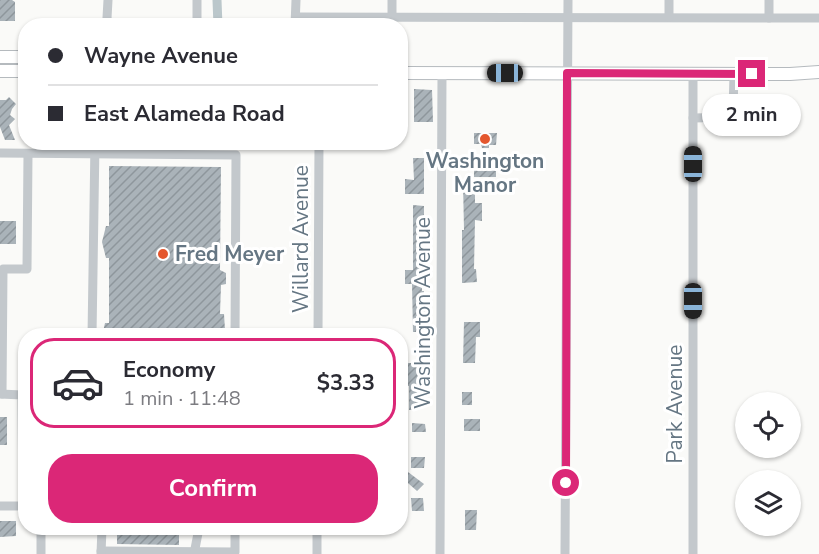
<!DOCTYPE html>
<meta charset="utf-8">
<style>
body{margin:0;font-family:"Nunito Sans",sans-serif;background:#f7f7f7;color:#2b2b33;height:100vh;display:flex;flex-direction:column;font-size:22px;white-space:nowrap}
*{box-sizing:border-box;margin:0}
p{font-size:20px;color:#7c7c81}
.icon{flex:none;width:33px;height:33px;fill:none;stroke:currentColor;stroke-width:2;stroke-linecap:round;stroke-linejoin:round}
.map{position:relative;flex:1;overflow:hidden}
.details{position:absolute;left:18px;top:328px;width:390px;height:207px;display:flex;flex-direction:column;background:#fff;border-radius:24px;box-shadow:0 2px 4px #0004}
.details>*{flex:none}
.banner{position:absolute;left:18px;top:18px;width:390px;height:132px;border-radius:24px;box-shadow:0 2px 4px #0004;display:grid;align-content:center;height:132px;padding:0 30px;background:#fff}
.controls{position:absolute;left:735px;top:392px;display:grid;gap:12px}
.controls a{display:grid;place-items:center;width:66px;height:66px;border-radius:50%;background:#fff;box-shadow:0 2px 4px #0004;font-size:30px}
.end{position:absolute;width:27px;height:27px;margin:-14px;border:8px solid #db2777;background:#fff;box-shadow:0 0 0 3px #fff}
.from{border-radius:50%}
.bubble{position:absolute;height:42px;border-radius:21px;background:#fff;box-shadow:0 2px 4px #0004;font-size:20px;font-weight:700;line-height:42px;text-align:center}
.car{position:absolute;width:18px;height:36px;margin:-18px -9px;border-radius:8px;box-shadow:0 0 4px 2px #0007;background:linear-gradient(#222 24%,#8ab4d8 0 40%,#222 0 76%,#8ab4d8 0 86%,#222 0)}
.banner b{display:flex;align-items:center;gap:21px;height:57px;font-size:22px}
.banner b+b{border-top:2px solid #e1e1e2}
.banner i{width:15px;height:15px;background:#2b2b33}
ul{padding:10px 0 0;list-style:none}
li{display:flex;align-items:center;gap:18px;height:90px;margin:0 12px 9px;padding:0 18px;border:3px solid transparent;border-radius:24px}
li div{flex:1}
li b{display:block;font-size:22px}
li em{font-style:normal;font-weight:700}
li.current{border-color:#db2777}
li>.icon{width:54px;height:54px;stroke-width:1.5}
.action{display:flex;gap:12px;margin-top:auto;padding:12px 30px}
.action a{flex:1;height:69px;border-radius:24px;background:#db2777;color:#fff;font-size:24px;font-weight:700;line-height:69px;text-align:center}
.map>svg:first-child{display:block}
</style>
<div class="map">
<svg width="819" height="554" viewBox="0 0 819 554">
<defs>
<pattern id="building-hatch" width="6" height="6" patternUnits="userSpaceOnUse" patternTransform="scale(1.5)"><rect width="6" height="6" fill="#aab3b9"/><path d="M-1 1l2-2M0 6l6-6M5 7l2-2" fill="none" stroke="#8e969c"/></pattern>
</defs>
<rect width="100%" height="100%" fill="#fafaf8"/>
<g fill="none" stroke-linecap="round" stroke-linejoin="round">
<path stroke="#bbc7cb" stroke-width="9" d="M217,0L218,26"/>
</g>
<g fill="url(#building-hatch)">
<path d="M0,0H12L15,2V21H0Z"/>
<path d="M414,89L432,90L433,122H414Z"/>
<path d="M9,97L16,104L12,109L10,115L15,119L9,125L15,140H5L0,127V100H6Z"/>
<path d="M474,133H497L496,145H489V148H482L481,144H474Z"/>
<path d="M413,158H424V194H405V179L414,180Z"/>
<path d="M481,162H489V166L496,167V177H474V166H481Z"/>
<path d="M109,166L221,167L220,270L226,273V284L221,285L220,314H224L225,330H220V336H102L105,323H109V258H106L102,242L106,226H109Z"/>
<path d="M463,182H475V203H482V221L475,220L474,269H476L477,282L462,283V230H464Z"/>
<path d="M413,205L424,206V220H422L421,249H423V263H421L422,291H424V309H427V319L424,320V332H413L412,284H405V270H413Z"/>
<rect x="0" y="221" width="16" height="23"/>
<path d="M464,322H480V337H476L475,363H463Z"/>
<path d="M408,363H424V377H418V390L424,391V397H419V410H409V386H405V378H408Z"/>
<rect x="462" y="392" width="10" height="13"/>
<rect x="0" y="417" width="7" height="28"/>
<rect x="464" y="419" width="16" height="12"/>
<path d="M412,423L425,424L426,432H412Z"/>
<path d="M411,457H425L424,468H411Z"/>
<path d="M400,466L424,484L417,491L400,476Z"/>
<path d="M411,498H423L424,511H412Z"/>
<path d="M465,510H477L476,530H465Z"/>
<path d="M0,521H16V536L0,537Z"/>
<path d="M117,528H179V545L117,544Z"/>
</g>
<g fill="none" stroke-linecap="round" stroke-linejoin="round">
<g stroke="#b5babe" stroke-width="14">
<g id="major">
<path d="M0,57H26"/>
<path d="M0,71H26"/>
<path d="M400,73L790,74L819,72"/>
</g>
</g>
<g stroke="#c3c8cc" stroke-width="9">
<path d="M108,0L107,18L110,26"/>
<path d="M392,16V0"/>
<path d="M296,17L819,18"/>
<path d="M669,17V0"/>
<path d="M769,18V0"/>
<path d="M197,26V0"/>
<path d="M295,26L296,0"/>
<path d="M693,118C706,117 724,120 733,111L734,74"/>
<path d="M0,153L236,155L235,336"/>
<path d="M92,336L95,142"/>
<path d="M318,336L319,142"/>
<path d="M0,394L22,395L23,506"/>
<path d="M2,394L3,269H27L28,154"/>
<path d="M0,506H26"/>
<path d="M41,528V554"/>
<path d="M101,551L235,552V528"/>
<path d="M101,554L102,528"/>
<path d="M194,554L199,528"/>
<path d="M317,554V528"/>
<path d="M440,554L442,73"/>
<path d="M565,554L568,0"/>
<path d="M693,554V74"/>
</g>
<use href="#major" stroke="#fff" stroke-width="12"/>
</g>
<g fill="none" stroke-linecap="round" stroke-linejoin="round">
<path stroke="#db2777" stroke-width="8" d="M566,483L567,73L752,74"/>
</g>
<g fill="#e4572e" stroke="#fff" stroke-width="2">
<circle cx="485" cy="139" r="6"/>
<circle cx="163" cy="254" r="6"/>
</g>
<g text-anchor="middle" stroke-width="6" stroke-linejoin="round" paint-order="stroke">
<g font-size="21" font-weight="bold" fill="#657683" stroke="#fff">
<text x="485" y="168">Washington<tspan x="485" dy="24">Manor</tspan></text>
<text x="175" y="261" text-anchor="start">Fred Meyer</text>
</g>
<g font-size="21" fill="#657683" stroke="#fff">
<text transform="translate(301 239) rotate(-90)" y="7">Willard Avenue</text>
<text transform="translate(423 313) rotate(-90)" y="7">Washington Avenue</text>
<text transform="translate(675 404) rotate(-90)" y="7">Park Avenue</text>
</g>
</g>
</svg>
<div class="controls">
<a><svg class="icon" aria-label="locate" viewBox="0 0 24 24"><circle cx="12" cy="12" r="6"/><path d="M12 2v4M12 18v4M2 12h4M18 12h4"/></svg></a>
<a><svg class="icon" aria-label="layers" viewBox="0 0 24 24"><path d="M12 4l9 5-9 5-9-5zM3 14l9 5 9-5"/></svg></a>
</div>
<i class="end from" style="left:566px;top:483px"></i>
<i class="end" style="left:752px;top:74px"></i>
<div class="bubble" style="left:702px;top:94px;width:99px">2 min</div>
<i class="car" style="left:505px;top:73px;rotate:270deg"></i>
<i class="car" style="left:693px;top:164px;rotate:0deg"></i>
<i class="car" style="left:693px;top:301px;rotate:180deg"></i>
<div class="banner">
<b><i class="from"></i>Wayne Avenue</b>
<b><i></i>East Alameda Road</b>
</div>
<section class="details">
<ul>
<li class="current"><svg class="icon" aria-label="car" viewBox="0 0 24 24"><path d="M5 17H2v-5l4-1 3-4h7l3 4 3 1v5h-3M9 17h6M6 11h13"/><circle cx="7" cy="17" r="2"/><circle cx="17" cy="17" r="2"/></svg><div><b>Economy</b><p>1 min · 11:48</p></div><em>$3.33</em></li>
</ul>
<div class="action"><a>Confirm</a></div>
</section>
</div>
